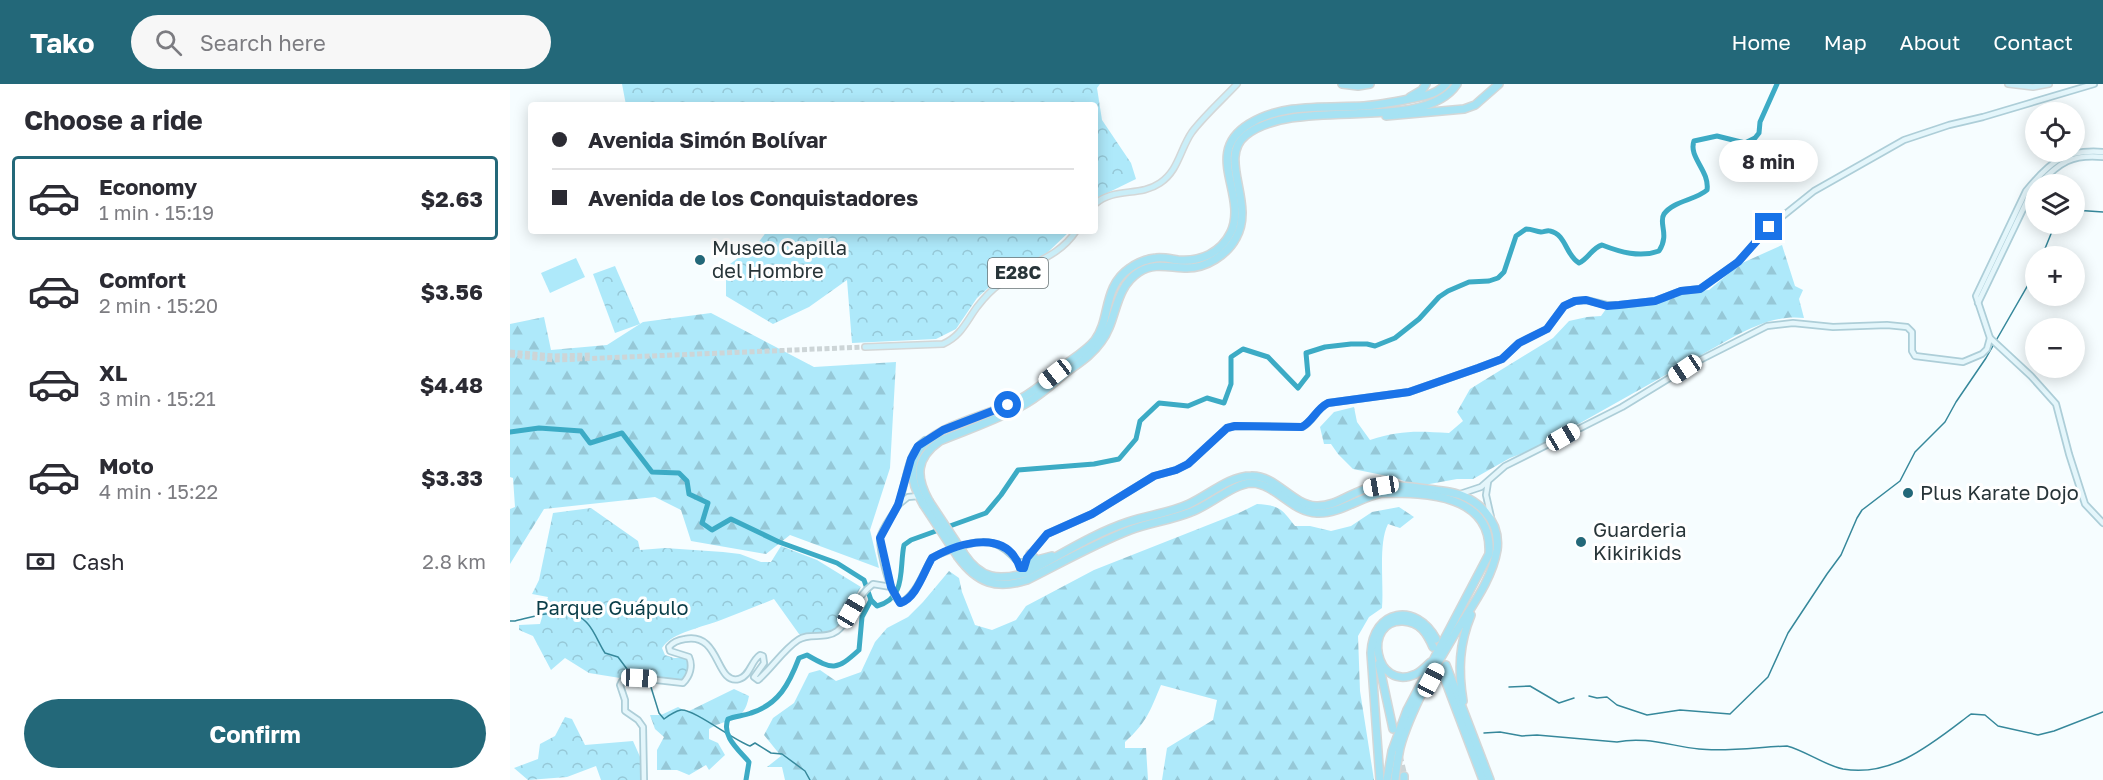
<!DOCTYPE html>
<meta charset="utf-8">
<style>
body{margin:0;font-family:"Golos Text",sans-serif;background:#f7f7f7;color:#2b2b33;height:100vh;display:flex;flex-direction:column;font-size:22px;white-space:nowrap}
*{box-sizing:border-box;margin:0}
p{font-size:20px;color:#7c7c81}
.icon{flex:none;width:33px;height:33px;fill:none;stroke:currentColor;stroke-width:2;stroke-linecap:round;stroke-linejoin:round}
.map{position:relative;flex:1;overflow:hidden}
.drawer{display:flex;flex-direction:column;background:#fff;width:510px}
.drawer>*{flex:none}
.banner{position:absolute;left:18px;top:18px;width:570px;height:132px;border-radius:6px;box-shadow:0 3px 15px #0003;display:grid;align-content:center;height:132px;padding:0 24px;background:#fff}
.fabs{position:absolute;left:1515px;top:18px;display:grid;gap:12px}
.fabs a{display:grid;place-items:center;width:60px;height:60px;border-radius:50%;background:#fff;box-shadow:0 3px 15px #0003;font-size:30px}
.end{position:absolute;width:27px;height:27px;margin:-14px;border:8px solid #1a73e8;background:#fff;box-shadow:0 0 0 3px #fff}
.from{border-radius:50%}
.bubble{position:absolute;height:42px;border-radius:21px;background:#fff;box-shadow:0 3px 15px #0003;font-size:20px;font-weight:700;line-height:42px;text-align:center}
.car{position:absolute;width:18px;height:36px;margin:-18px -9px;border-radius:8px;box-shadow:0 0 4px 2px #0007;background:linear-gradient(#fff 24%,#345 0 40%,#fff 0 76%,#345 0 86%,#fff 0)}
.banner b{display:flex;align-items:center;gap:21px;height:57px;font-size:22px}
.banner b+b{border-top:2px solid #e1e1e2}
.banner i{width:15px;height:15px;background:#2b2b33}
ul{padding:0;list-style:none}
li{display:flex;align-items:center;gap:18px;height:84px;margin:0 12px 9px;padding:0 12px;border:3px solid transparent;border-radius:6px}
li div{flex:1}
li b{display:block;font-size:22px}
li em{font-style:normal;font-weight:700}
li.selected{border-color:#236879}
li>.icon{width:54px;height:54px;stroke-width:1.5}
h2{padding:0 24px;font-size:27px;line-height:72px}
.pay{display:flex;align-items:center;gap:15px;height:66px;padding:0 24px;font-size:22px}
.pay p{margin-inline-start:auto}
.cta{display:flex;gap:12px;margin-top:auto;padding:12px 24px}
.cta a{flex:1;height:69px;border-radius:36px;background:#236879;color:#fff;font-size:24px;font-weight:700;line-height:69px;text-align:center}
header{display:flex;align-items:center;gap:36px;box-sizing:border-box;height:84px;padding:0 30px;background:#236879;color:#fff}
header strong{font-size:28px}
nav{display:flex;gap:33px;margin-inline-start:auto;font-size:21px}
.search{width:420px;height:54px;background:#f7f7f7;display:flex;align-items:center;gap:15px;box-sizing:border-box;padding:0 21px;border-radius:33px;color:#7c7c81;font-size:22px}
main{display:flex;flex:1;min-height:0}
.map>svg:first-child{display:block}
</style>
<header>
<strong>Tako</strong>
<div class="search"><svg class="icon" aria-label="search" viewBox="0 0 24 24"><circle cx="10" cy="10" r="6"/><path d="M15 15l6 6"/></svg>Search here</div>
<nav><a>Home</a><a>Map</a><a>About</a><a>Contact</a></nav>
</header>
<main>
<section class="drawer">
<h2>Choose a ride</h2>
<ul>
<li class="selected"><svg class="icon" aria-label="car" viewBox="0 0 24 24"><path d="M5 17H2v-5l4-1 3-4h7l3 4 3 1v5h-3M9 17h6M6 11h13"/><circle cx="7" cy="17" r="2"/><circle cx="17" cy="17" r="2"/></svg><div><b>Economy</b><p>1 min · 15:19</p></div><em>$2.63</em></li>
<li><svg class="icon" aria-label="car" viewBox="0 0 24 24"><path d="M5 17H2v-5l4-1 3-4h7l3 4 3 1v5h-3M9 17h6M6 11h13"/><circle cx="7" cy="17" r="2"/><circle cx="17" cy="17" r="2"/></svg><div><b>Comfort</b><p>2 min · 15:20</p></div><em>$3.56</em></li>
<li><svg class="icon" aria-label="car" viewBox="0 0 24 24"><path d="M5 17H2v-5l4-1 3-4h7l3 4 3 1v5h-3M9 17h6M6 11h13"/><circle cx="7" cy="17" r="2"/><circle cx="17" cy="17" r="2"/></svg><div><b>XL</b><p>3 min · 15:21</p></div><em>$4.48</em></li>
<li><svg class="icon" aria-label="car" viewBox="0 0 24 24"><path d="M5 17H2v-5l4-1 3-4h7l3 4 3 1v5h-3M9 17h6M6 11h13"/><circle cx="7" cy="17" r="2"/><circle cx="17" cy="17" r="2"/></svg><div><b>Moto</b><p>4 min · 15:22</p></div><em>$3.33</em></li>
</ul>
<div class="pay"><svg class="icon" aria-label="cash" viewBox="0 0 24 24"><path d="M3 7h18v10H3z"/><circle cx="12" cy="12" r="2"/></svg>Cash<p>2.8 km</p></div>
<div class="cta"><a>Confirm</a></div>
</section>
<div class="map">
<svg width="1593" height="696" viewBox="0 0 1593 696">
<defs>
<pattern id="forest-firs" width="22" height="20" patternUnits="userSpaceOnUse" patternTransform="scale(1.5)"><rect width="22" height="20" fill="#aee9fa"/><path d="M5 1l3.5 6h-7zM16 11l3.5 6h-7z" fill="#96c8d7"/></pattern>
<pattern id="park-crowns" width="20" height="18" patternUnits="userSpaceOnUse" patternTransform="scale(1.5)"><rect width="20" height="18" fill="#aee9fa"/><path d="M2 6a3 3 0 1 1 6 0M12 15a3 3 0 1 1 6 0" fill="none" stroke="#96c8d7"/></pattern>
</defs>
<rect width="100%" height="100%" fill="#f6fdff"/>
<g fill="url(#forest-firs)">
<path d="M1272,161L1285,202L1293,206L1289,215L1294,234C1268,231 1247,241 1225,252L1024,365L1000,374L963,395H947L914,401L900,400L887,394L843,385L828,370L821,360H814L810,343L824,328L844,323L847,338L860,356C891,346 907,347 939,349L953,337L947,328L960,305L1043,254L1059,237L1077,233L1091,232L1096,225L1127,221L1173,208L1199,206L1230,180Z"/>
<path d="M201,229L304,283L386,278L380,384L360,446L369,484L280,451L256,470L181,457L171,426L145,413L34,425L0,480V425L5,423L3,394L0,393V240L34,233L41,266L97,261L133,238Z"/>
<path d="M747,420C769,421 772,425 785,442H800L821,447L841,442L862,428L889,423L904,433L890,444L878,440C868,460 874,499 872,524L859,533L848,552L850,607L864,696H652L657,664L703,636L707,616L651,601C640,627 637,638 615,658V664H636L638,696H275L272,683H257L271,672L254,651L263,634L284,619L299,589L310,586L326,597L351,588L365,558L377,544L398,533L413,518L439,487L449,494L452,508L465,541L482,546L506,536L516,522L584,486L731,428Z"/>
<path d="M224,605L239,612C234,640 218,633 199,645V655L208,659L215,671L199,686L196,681L179,691L167,686H147V666L154,653L145,645L140,631H151L168,623L177,628Z"/>
</g>
<g fill="url(#park-crowns)">
<path d="M112,0H590L587,4L592,36L621,79L626,95L585,115V21H116Z"/>
<path d="M257,147H560L537,169L485,198L467,214L446,245L426,255L342,259L337,196L299,223L263,240L216,212V183L248,159Z"/>
<path d="M105,182L130,240L105,249L83,190Z"/>
<path d="M81,424L128,457L130,466L155,464L213,468L230,470L251,478H261L271,462L307,476L351,503C344,514 334,538 324,545C314,550 300,549 289,550L264,515C247,522 229,529 211,536C194,543 162,548 152,564L155,571L164,574H174L181,581L178,590L172,597L128,592L110,594L79,589L55,574L41,586L23,552L9,546V541L30,540L38,513L22,510L29,496L43,429Z"/>
<path d="M55,633L62,635L75,661L123,657L131,675L132,696H91L86,682L57,693L18,696L4,684L28,675L30,660L45,652Z"/>
</g>
<path fill="#aee9fa" d="M66,174L75,193L40,209L31,189Z"/>
<g fill="none" stroke-linecap="round" stroke-linejoin="round">
<g stroke="#36889b" stroke-width="1.5">
<path d="M1564,126L1593,128"/>
<path d="M1532,172L1545,140"/>
<path d="M0,537H5C26,532 61,519 78,540C85,548 89,560 95,569L108,573L123,593"/>
<path d="M130,597L140,600L149,629L154,635C158,632 166,627 171,626C184,625 223,656 240,662L245,659L261,669L272,670L295,687L300,696"/>
<path d="M999,603L1020,602L1049,619L1064,614"/>
<path d="M1079,612L1087,614L1097,613L1107,621L1137,631L1170,626L1220,630L1258,593L1278,549L1317,490L1331,471L1347,434L1352,426L1390,397L1405,368L1435,338L1446,318L1476,274L1526,187"/>
<path d="M974,649L990,648L1012,652L1027,651L1107,658C1135,652 1161,662 1189,665C1215,668 1250,663 1277,662C1296,667 1314,681 1333,685C1383,694 1424,658 1461,630L1475,631L1488,642L1528,651L1544,647L1593,628"/>
</g>
<g stroke="#3cabc5" stroke-width="5">
<path d="M0,348L29,344L71,347L80,359L112,349L142,388L169,389L177,397L179,410L198,419L192,439L202,446L221,435L269,458L327,479L354,496L361,516"/>
<path d="M236,696L239,678C229,666 211,652 218,635C225,632 233,632 241,629C269,620 279,600 289,574L297,571C323,586 326,587 349,566L352,533L361,516L367,522C397,514 389,484 394,461L401,456L476,429L491,411L508,386L584,380L609,375L626,355L630,337L649,319L678,322L697,314L714,319L721,300V273L733,265L758,273L788,304L798,291L796,269L815,263L841,260H857L865,262L885,254L909,235L929,213L938,207L959,198L979,197L988,194L994,188L1006,152L1016,145C1022,145 1025,147 1031,148C1034,148 1037,146 1040,147C1056,150 1056,172 1069,179C1078,175 1082,164 1092,161C1110,168 1130,174 1149,167C1160,150 1148,139 1154,130C1163,117 1186,116 1197,106C1200,87 1178,73 1184,57L1207,52L1235,59L1245,54L1249,49L1250,38L1267,0"/>
</g>
<g stroke="#cdd5d7" stroke-width="5" stroke-dasharray="5 2.5" stroke-linecap="butt">
<path d="M0,268L44,272L80,271"/>
<path d="M0,271L45,276L355,263"/>
</g>
<path stroke="#cdd5d7" stroke-width="7" stroke-dasharray="7 3.5" stroke-linecap="butt" d="M889,671L894,692"/>
<g stroke="#adced8" stroke-width="8">
<g id="secondary">
<path d="M1593,68C1554,65 1540,78 1516,107L1466,212L1480,254L1521,292L1546,320L1559,370L1575,420L1593,439"/>
<path d="M1529,100C1550,78 1562,70 1593,73"/>
<path d="M1468,219L1517,117L1526,104"/>
<path d="M415,356C395,370 397,401 388,421C383,432 373,442 370,454C370,469 380,511 391,519C407,510 413,489 422,474C430,469 440,466 449,463C477,453 490,457 509,479"/>
<path d="M978,398L976,411L981,433"/>
<path d="M950,410L971,403L995,382L1112,323L1184,279L1257,242L1283,239L1323,243L1377,241L1397,243L1402,248V267L1405,272L1453,278L1472,270L1477,265L1480,254"/>
<path d="M388,421L398,413L409,412"/>
<path d="M515,478H509L510,484L515,483V478L517,474L537,450L582,430L644,392L666,386L678,380L717,344L725,342L792,343C803,338 806,325 818,319L899,308L968,284L992,275L1009,259L1037,245L1054,222L1065,217L1076,216L1097,221H1109L1145,217L1171,207L1190,205L1228,178L1259,143L1304,107L1394,56L1439,41L1473,33L1584,0"/>
<path d="M134,696L133,643L128,636L115,627V616L110,601L112,597L129,594L173,599C180,592 183,582 179,573L160,567L159,563C163,558 168,556 175,555C211,548 205,601 229,595C240,592 241,577 250,571L253,572L254,579L244,593L248,596C262,584 273,566 288,556C299,548 315,556 327,547C341,537 344,514 363,500L381,503"/>
</g>
</g>
<g stroke="#d4d7d7" stroke-width="8">
<g id="primary">
<path d="M1498,0L1523,3L1539,0"/>
<path d="M585,120C604,103 630,113 650,99C669,86 670,65 682,48C694,32 713,15 727,0"/>
<path d="M355,263L433,260C451,252 456,238 467,223C474,214 481,206 490,200C515,180 548,175 566,147"/>
</g>
</g>
<g stroke="#d4d7d7" stroke-width="10">
<g id="highway">
<path d="M832,0L848,2L860,0"/>
<path d="M900,13L912,6L916,0"/>
<path d="M876,32L954,25L965,21L989,0"/>
<path d="M419,417C405,392 406,374 430,357C459,345 490,335 517,319C532,310 544,299 557,288C569,279 582,271 591,258C608,236 603,205 629,188C645,178 660,184 677,184C696,184 717,171 726,154C746,119 707,74 736,51C787,11 913,51 947,0"/>
<path d="M413,420C373,352 454,340 498,321C520,312 539,294 557,279C567,272 578,265 585,256C601,235 592,203 620,184C627,179 637,175 646,174C653,173 661,175 668,176C690,178 711,169 721,148C738,110 692,69 739,40C772,19 816,24 854,22C869,21 884,18 899,15C913,12 926,11 936,0"/>
<path d="M454,470C471,495 488,497 516,489C549,472 582,450 618,438C638,431 660,429 679,420C699,411 719,392 741,392C766,391 782,421 806,422C825,423 840,409 858,404C883,398 914,405 939,408C967,413 991,436 987,466C982,496 961,523 946,548C927,579 899,630 890,664C888,675 886,685 885,696"/>
<path d="M520,470L527,476L542,472"/>
<path d="M448,473C467,499 486,506 517,496C551,479 584,460 620,446C639,439 661,436 681,428C699,422 724,399 742,399C766,400 781,428 807,429C830,430 850,413 872,409C916,409 983,410 979,470L897,626L882,667L877,696"/>
<path d="M516,481L531,477"/>
<path d="M921,578C916,582 912,587 906,590C864,609 852,535 893,537C910,538 917,549 923,563"/>
<path d="M869,580L883,645"/>
<path d="M936,581L980,696"/>
<path d="M932,588L973,696"/>
<path d="M953,617C948,586 949,560 961,531"/>
<path d="M894,692V696"/>
<path d="M870,696L861,569C863,525 906,518 926,555"/>
</g>
</g>
<use href="#secondary" stroke="#e4f6fb" stroke-width="4.5"/>
<use href="#primary" stroke="#caeef8" stroke-width="5"/>
<use href="#highway" stroke="#a6e2f3" stroke-width="7"/>
<g stroke="#d4d7d7" stroke-width="10" stroke-linecap="butt">
<g id="highway-bridge">
<path d="M419,417L454,470"/>
<path d="M413,420L448,473"/>
</g>
</g>
<use href="#highway-bridge" stroke="#a6e2f3" stroke-width="7"/>
</g>
<g fill="none" stroke-linecap="round" stroke-linejoin="round">
<path stroke="#1a73e8" stroke-width="8" d="M498,321L433,346L408,362L401,375L388,421L370,454L381,503L390,519C406,515 414,487 422,474C450,458 497,445 510,484H514L517,474L537,450L582,430L644,392L666,386L678,380L717,344L725,342L792,343C803,337 806,325 818,319L899,308L968,284L992,275L1009,259L1037,245L1054,222L1065,217L1076,216L1097,222L1109,221L1145,217L1171,207L1190,205L1228,178L1259,143"/>
</g>
<g fill="#236879" stroke="#fff" stroke-width="2">
<circle cx="190" cy="176" r="6"/>
<circle cx="1398" cy="409" r="6"/>
<circle cx="1071" cy="458" r="6"/>
</g>
<g text-anchor="middle" stroke-width="6" stroke-linejoin="round" paint-order="stroke">
<rect fill="#fff" stroke="#687274" stroke-width="1.5" x="478" y="174" width="60" height="30" rx="4.5"/>
<g font-size="18" font-weight="bold" fill="#283539">
<text x="508" y="195">E28C</text>
</g>
<g font-size="20" fill="#283539" stroke="#fff" text-anchor="start">
<text x="202" y="171">Museo Capilla<tspan x="202" dy="23">del Hombre</tspan></text>
<text x="1410" y="416">Plus Karate Dojo</text>
<text x="1083" y="453">Guarderia<tspan x="1083" dy="23">Kikirikids</tspan></text>
</g>
<g font-size="20" fill="#0b3e49" stroke="#fff">
<text x="102" y="531">Parque Guápulo</text>
</g>
</g>
</svg>
<div class="fabs">
<a><svg class="icon" aria-label="locate" viewBox="0 0 24 24"><circle cx="12" cy="12" r="6"/><path d="M12 2v4M12 18v4M2 12h4M18 12h4"/></svg></a>
<a><svg class="icon" aria-label="layers" viewBox="0 0 24 24"><path d="M12 4l9 5-9 5-9-5zM3 14l9 5 9-5"/></svg></a>
<a>+</a>
<a>−</a>
</div>
<i class="end from" style="left:498px;top:321px"></i>
<i class="end" style="left:1259px;top:143px"></i>
<div class="bubble" style="left:1209px;top:56px;width:99px">8 min</div>
<i class="car" style="left:1175px;top:285px;rotate:236deg"></i>
<i class="car" style="left:545px;top:290px;rotate:232deg"></i>
<i class="car" style="left:1053px;top:353px;rotate:60deg"></i>
<i class="car" style="left:871px;top:402px;rotate:261deg"></i>
<i class="car" style="left:341px;top:527px;rotate:30deg"></i>
<i class="car" style="left:129px;top:594px;rotate:93deg"></i>
<i class="car" style="left:921px;top:596px;rotate:28deg"></i>
<div class="banner">
<b><i class="from"></i>Avenida Simón Bolívar</b>
<b><i></i>Avenida de los Conquistadores</b>
</div>
</div>
</main>
